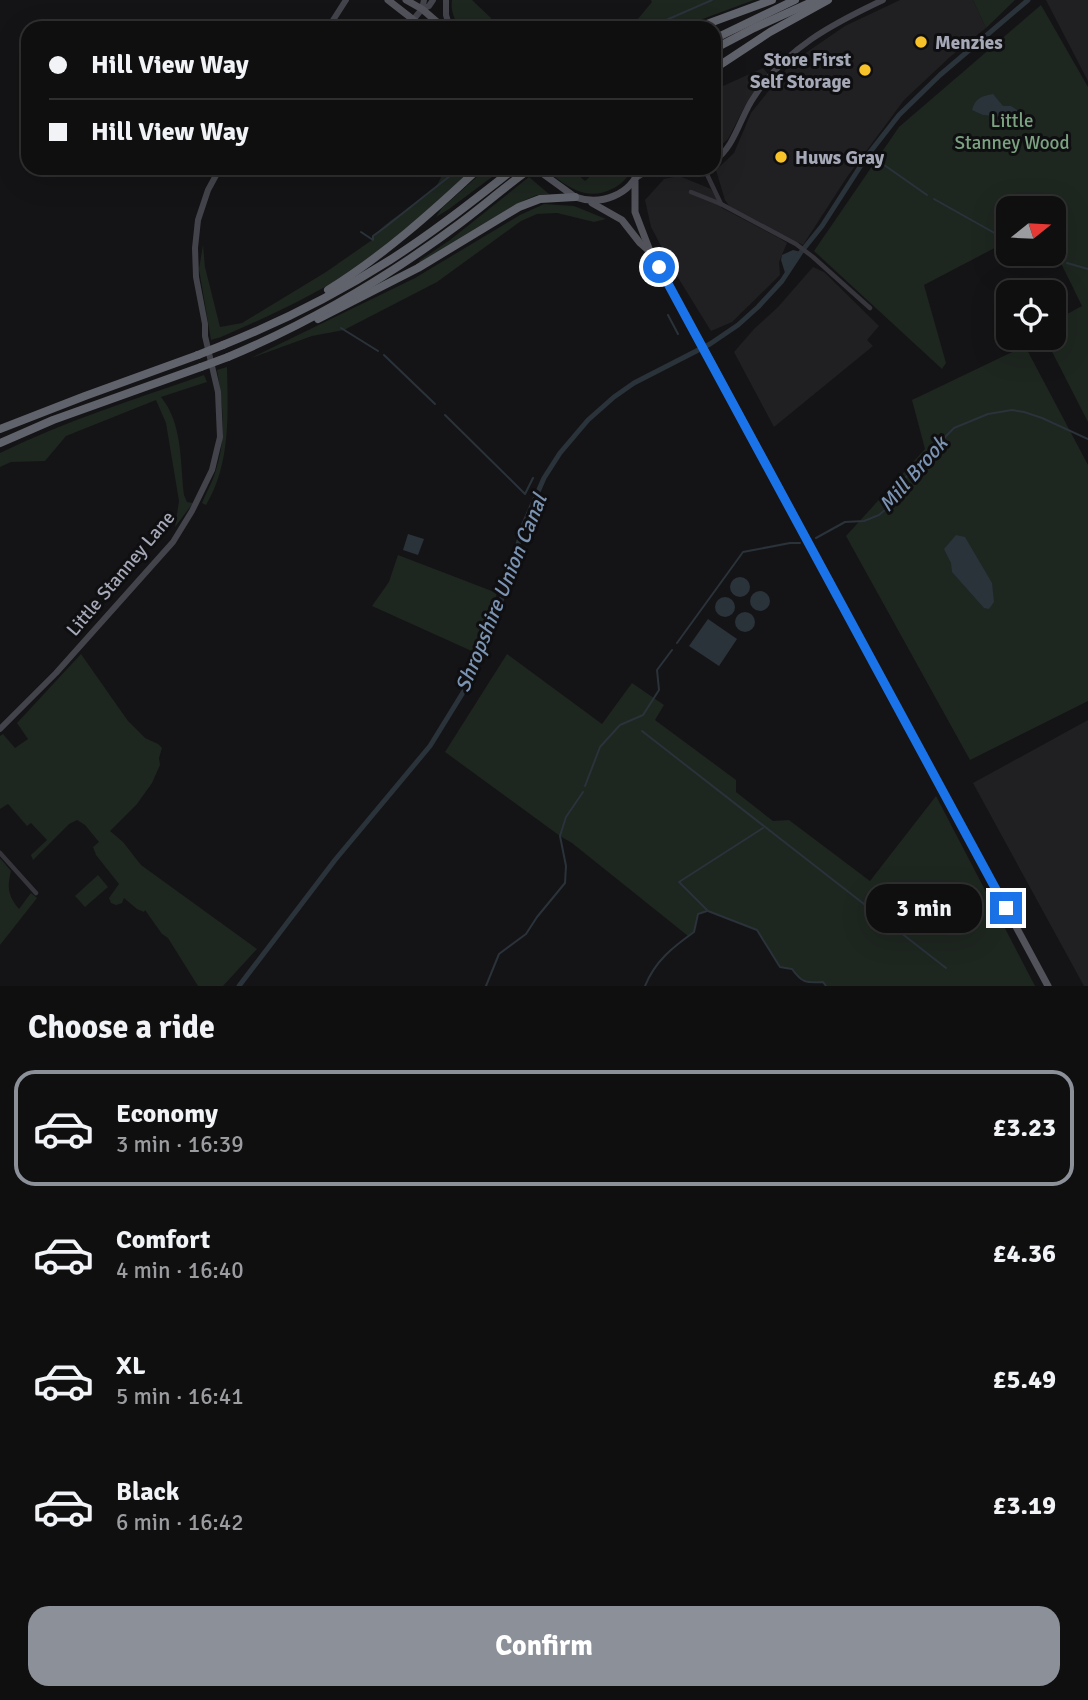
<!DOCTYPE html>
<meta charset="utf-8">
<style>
body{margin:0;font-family:Signika,sans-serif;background:#181819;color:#f1f3f6;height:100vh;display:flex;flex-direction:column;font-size:26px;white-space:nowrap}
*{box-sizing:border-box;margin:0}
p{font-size:23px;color:#9b9c9f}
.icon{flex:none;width:38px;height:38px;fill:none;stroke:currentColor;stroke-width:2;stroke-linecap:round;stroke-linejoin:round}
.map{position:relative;height:986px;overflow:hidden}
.panel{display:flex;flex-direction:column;background:#0f0f10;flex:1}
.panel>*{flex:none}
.hud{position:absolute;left:21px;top:21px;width:700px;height:154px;border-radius:21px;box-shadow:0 7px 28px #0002,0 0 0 2px #2f2f30;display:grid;align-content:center;height:154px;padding:0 28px;background:#0f0f10}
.needle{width:46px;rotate:72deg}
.controls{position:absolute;left:996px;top:196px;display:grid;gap:14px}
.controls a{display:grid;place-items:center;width:70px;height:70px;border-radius:14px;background:#0f0f10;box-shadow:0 7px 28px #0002,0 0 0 2px #2f2f30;font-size:35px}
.end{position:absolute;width:32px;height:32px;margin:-16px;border:9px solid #1a73e8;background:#fff;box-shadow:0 0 0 4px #fff}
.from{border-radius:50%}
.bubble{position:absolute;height:49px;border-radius:21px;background:#0f0f10;box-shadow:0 7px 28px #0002,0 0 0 2px #2f2f30;font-size:23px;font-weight:700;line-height:49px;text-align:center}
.hud b{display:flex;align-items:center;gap:24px;height:66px;font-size:26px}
.hud b+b{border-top:2px solid #2f2f30}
.hud i{width:18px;height:18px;background:#f1f3f6}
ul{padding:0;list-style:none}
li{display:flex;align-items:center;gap:21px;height:116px;margin:0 14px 10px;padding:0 14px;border:4px solid transparent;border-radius:21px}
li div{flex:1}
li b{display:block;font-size:26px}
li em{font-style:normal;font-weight:700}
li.selected{border-color:#8c9099}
li>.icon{width:63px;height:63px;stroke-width:1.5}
h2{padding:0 28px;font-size:32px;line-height:84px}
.cta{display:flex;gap:14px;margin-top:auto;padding:14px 28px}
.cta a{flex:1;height:80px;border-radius:21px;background:#8c9099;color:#fff;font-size:28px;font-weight:700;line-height:80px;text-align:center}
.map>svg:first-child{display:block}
</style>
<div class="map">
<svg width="1088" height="986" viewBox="0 0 1088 986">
<rect width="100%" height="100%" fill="#141416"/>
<g fill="#202023">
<path d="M900,0H973L986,28L951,56L904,100L847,177L803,245L730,207L725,200L716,170L734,153L751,113L791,63L845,26Z"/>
<path d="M1046,0H1088V81Z"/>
<path d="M763,68L768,74L756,89L743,110L728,139L714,152V90Z"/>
<path d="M679,176L711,189L722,208L779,238L787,243L779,262L780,275L732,322L711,331L677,276L651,227L645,200L664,179Z"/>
<path d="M813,267L824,272L879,326L867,340L873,346L774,427L734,352L754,329L778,307Z"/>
<path d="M1088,720V986H1084L973,783Z"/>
</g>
<g fill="#1e2620">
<path d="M452,0H472L491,18L482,28H459C455,20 450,10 452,0Z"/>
<path d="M651,0H754L678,28H626L630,23L633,25L652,2Z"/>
<path d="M973,0H1015L986,28Z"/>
<path d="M1041,5L1088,87V422L1045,338H1054V321L1082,306L1054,249V208H1008V241L924,285L946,363L942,369L814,251L899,127Z"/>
<path d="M446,168H473C437,202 400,238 359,266C316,295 269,316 221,337L211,340L199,269L203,245L205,267L220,327L242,323L326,272L372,240C382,221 419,205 435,188C439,183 442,174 446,168Z"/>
<path d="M487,168H504L449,209L436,217L442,208Z"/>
<path d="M544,168H570L585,181L592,175L585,168H633C629,176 622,184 614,188C586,203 566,186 544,168Z"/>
<path d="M529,177L549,194L537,195L525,200L421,263L419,261L450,240Z"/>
<path d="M544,204L574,206L606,219L594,222L557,213L537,214L521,221L437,282L344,330L312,336L251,358L415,278L520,215Z"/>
<path d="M1025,346L1088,465V701L970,760L846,536L925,449L912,400Z"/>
<path d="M227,367C228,414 231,463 206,505L202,503C206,493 212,483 215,473C227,439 223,405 217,370Z"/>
<path d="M204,375L207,382L161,397C183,424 180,462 184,495L187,502L193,503L175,527L179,501L166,423L156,400L66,436L45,461L11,462L0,467V453C65,421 136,399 204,375Z"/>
<path d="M398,555L497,593L487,626L476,653L372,606L389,582Z"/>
<path d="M81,654L128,721L145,738L158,744L162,748L159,758L160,765L152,783L137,804L110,831L123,842L141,865L257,949L223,986H198L168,938L162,934L145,910L144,912L137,909L124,898L122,903L116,905L111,903L109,898L119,884L96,855L93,847L99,842L85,825L77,820L69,824L33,860L31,855L47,840L31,823L27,826L8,804L0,809V736L3,734L15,748L28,739L17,723Z"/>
<path d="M507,654L602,724L632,683L664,705L655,720L736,780V792L773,821L789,820L870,881L936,796L1035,986H826L822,982C805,983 802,983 792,969L780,967L757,930L708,911L698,914L694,932L688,936L572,843L560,836L445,752Z"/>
<path d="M0,858L11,871C7,887 8,896 19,909L31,893L37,898L0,945Z"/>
<path d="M98,875L108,887L85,907L75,896Z"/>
</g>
<g fill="#2a323a">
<path d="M993,94L1003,106H1011L1017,110L1018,117L1015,123L1006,122L996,116L983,115L972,110C975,98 982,96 993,94Z"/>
<path d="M793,250L801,252L786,276L781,260L782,255Z"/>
<path d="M408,534L424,539L418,555L403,550Z"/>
<path d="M956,535L965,537L992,583L994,602L989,609L984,608L952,572L951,563L944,549Z"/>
<circle cx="740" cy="587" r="10"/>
<circle cx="760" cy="601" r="10"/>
<circle cx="725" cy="607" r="10"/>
<circle cx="745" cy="622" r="10"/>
<path d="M708,619L737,639L719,666L689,646Z"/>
</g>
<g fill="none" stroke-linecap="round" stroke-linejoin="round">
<g stroke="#2a323a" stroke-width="2">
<path d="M648,28L712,0"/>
<path d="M877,160L927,195"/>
<path d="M934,199L998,235"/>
<path d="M361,232L373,240V236L384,228L460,168"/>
<path d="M1067,263L1088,269"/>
<path d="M668,315L678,334"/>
<path d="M341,328L378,351"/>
<path d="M384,355L435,404"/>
<path d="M445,415L525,494L533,478"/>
<path d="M816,538L845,522L864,521L879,515L891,505L906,477L954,428L988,414L1012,410L1024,412L1042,418L1088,439"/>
<path d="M677,643L743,552L790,543H800"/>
<path d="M642,731L946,968"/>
<path d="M585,786L600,747L620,725L643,715L659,690L657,670L672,650"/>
<path d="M763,828L679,882L708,911L757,930L780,967L792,969C802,983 806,983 823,982L826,986"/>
<path d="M486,986L499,954L526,934L537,917L565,883L566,866L560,836L566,817L583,792"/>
<path d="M645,986C655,961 673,947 694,932L698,914L707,911"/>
</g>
<path stroke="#2a323a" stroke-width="5" d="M239,986L335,860L430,746L467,686L483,652L503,595L524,524L544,478L560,453L588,420L614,397L634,383L710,344L738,325L758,307L782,281L801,252L822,226L867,156L899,115L940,75L1028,0"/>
<g stroke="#35353b" stroke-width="4.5">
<path d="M704,168L721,204"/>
<path d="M691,192L721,204L796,244L813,257L870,308"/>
<path d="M0,853L36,893"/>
</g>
<g stroke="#43444b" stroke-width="6">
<path d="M446,0V15L450,28"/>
<path d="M422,9L429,6L433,0"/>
<path d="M413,20L422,9L424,0"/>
<path d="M328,28L346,0"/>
<path d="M714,161C735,147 740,117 754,97C786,48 832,24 883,0"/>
<path d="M672,168L682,170L701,168"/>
<path d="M636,178L645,172L657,168"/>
<path d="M0,729L56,673L173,542L192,511L212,470L220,437L218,392L205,336V324L196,277L195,248L198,220L208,190L220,168"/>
</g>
<g stroke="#51525a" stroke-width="7">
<path d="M388,0L424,28"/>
<path d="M406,0L422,9L444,28"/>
<path d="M535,168L575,197C601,206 631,195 640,168"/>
<path d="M635,181V212L650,251L709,358L1048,986"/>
<path d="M592,203L622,220L640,243L649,251"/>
</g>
<g stroke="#61636c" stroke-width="8">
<path d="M696,28L772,0"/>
<path d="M714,39L795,0"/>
<path d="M714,49L754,28L816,0"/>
<path d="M714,69L770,32L828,0"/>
<path d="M328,290C384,255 431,213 479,168"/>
<path d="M318,319L418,268L519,207L540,199L575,197"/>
<path d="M223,345C281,322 338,293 390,260C434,232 474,200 515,168"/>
<path d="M228,357C309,323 388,277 459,224C483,206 506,186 531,168"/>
<path d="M0,429L85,396L198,355"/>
<path d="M0,443L53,420L201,367"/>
</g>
<g stroke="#61636c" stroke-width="8">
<path d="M198,355L223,345"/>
<path d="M201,367L228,357"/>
</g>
</g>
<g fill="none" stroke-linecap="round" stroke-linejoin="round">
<path stroke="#1a73e8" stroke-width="9" d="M659,267L1006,908"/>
</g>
<g fill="#f8c32a" stroke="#0f0f11" stroke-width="2.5">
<circle cx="921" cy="42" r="7"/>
<circle cx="865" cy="70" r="7"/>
<circle cx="781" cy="157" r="7"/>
</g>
<g text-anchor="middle" stroke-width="6" stroke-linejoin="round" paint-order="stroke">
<g font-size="19" font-weight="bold" fill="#a5a9b7" stroke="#0f0f11" text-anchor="start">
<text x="935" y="49">Menzies</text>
<text x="851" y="66" text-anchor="end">Store First<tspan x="851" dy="22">Self Storage</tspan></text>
<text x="795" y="164">Huws Gray</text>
</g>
<g font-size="19" fill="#7ba381" stroke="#0f0f11">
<text x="1012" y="127">Little<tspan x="1012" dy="22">Stanney Wood</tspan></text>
</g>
<g font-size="19" fill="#a5a9b7" stroke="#0f0f11">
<text transform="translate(120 573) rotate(-50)" y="7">Little Stanney Lane</text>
</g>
<g font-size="21" font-style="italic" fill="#7b94b3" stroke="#0f0f11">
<text transform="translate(913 474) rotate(-49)" y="7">Mill Brook</text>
<text transform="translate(501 593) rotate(-68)" y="7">Shropshire Union Canal</text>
</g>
</g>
</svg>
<div class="controls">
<a><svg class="needle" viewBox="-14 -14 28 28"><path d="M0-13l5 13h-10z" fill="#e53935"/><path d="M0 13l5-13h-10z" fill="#9b9c9f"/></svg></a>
<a><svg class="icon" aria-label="locate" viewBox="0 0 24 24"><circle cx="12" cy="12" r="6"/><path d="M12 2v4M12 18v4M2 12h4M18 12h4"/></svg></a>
</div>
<i class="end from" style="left:659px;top:267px"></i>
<i class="end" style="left:1006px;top:908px"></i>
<div class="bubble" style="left:866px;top:884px;width:116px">3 min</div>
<div class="hud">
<b><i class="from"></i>Hill View Way</b>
<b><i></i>Hill View Way</b>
</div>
</div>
<section class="panel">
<h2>Choose a ride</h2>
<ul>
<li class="selected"><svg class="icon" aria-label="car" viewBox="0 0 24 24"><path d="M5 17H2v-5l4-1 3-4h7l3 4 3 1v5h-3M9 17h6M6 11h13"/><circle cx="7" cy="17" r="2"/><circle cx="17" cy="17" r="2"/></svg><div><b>Economy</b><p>3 min · 16:39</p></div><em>£3.23</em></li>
<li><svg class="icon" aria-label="car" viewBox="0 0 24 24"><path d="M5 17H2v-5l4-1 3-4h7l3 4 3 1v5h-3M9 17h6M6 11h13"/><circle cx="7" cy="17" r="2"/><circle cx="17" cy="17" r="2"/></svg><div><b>Comfort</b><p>4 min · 16:40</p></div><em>£4.36</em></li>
<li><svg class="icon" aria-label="car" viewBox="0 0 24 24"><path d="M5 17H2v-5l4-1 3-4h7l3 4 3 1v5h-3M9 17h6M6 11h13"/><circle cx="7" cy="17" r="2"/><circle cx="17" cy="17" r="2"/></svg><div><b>XL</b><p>5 min · 16:41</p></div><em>£5.49</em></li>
<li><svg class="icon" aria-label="car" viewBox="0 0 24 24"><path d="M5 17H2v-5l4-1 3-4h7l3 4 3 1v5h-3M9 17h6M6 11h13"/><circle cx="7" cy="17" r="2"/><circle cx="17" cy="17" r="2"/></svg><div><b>Black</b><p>6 min · 16:42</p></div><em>£3.19</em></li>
</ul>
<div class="cta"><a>Confirm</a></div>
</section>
